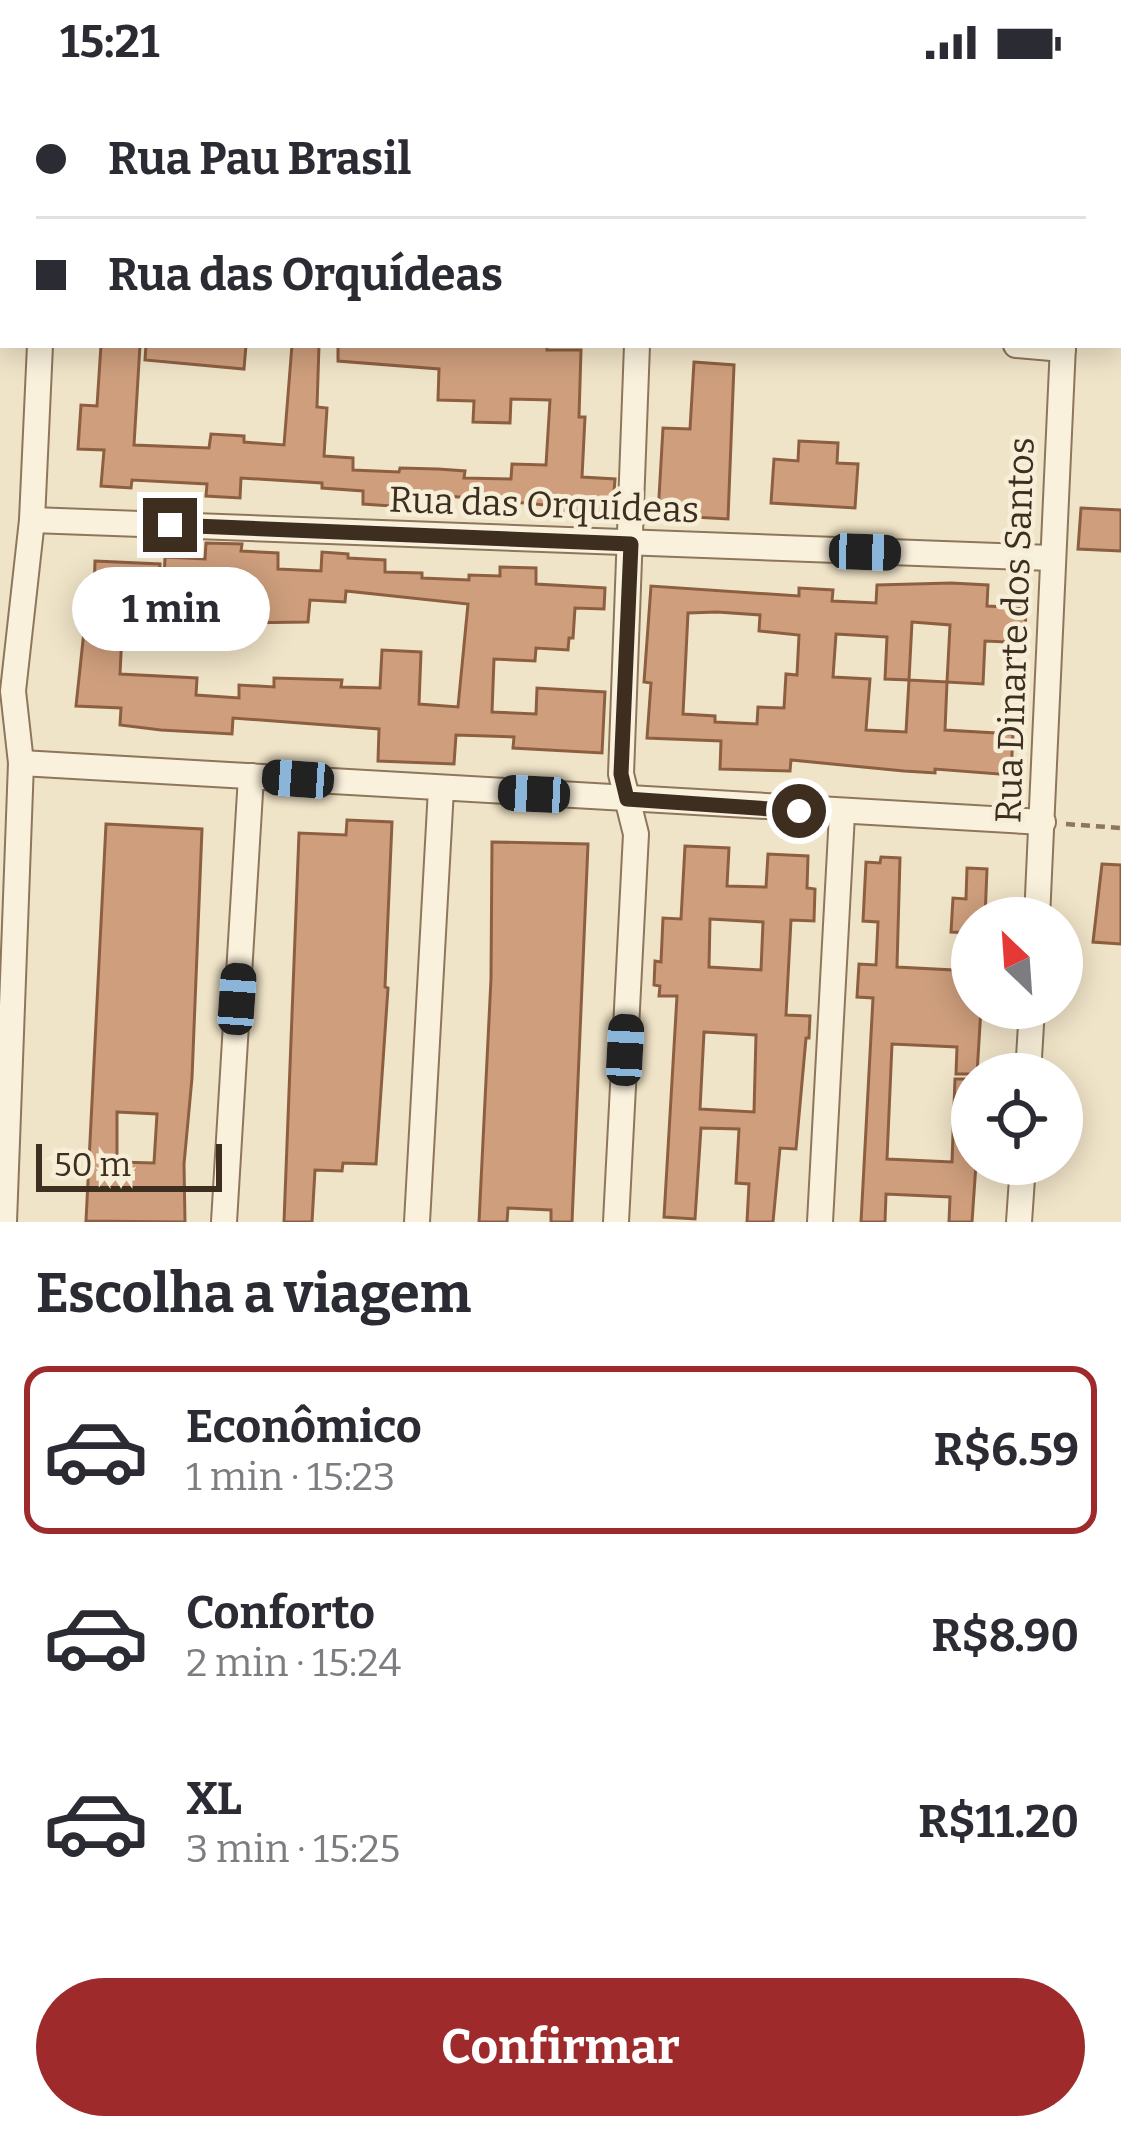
<!DOCTYPE html>
<html lang="pt">
<meta charset="utf-8">
<style>
body{margin:0;font-family:Bitter,serif;background:#f7f7f7;color:#2b2b33;height:100vh;display:flex;flex-direction:column;font-size:45px;white-space:nowrap}
*{box-sizing:border-box;margin:0}
p{font-size:39px;color:#7c7c81}
.icon{flex:none;width:66px;height:66px;fill:none;stroke:currentColor;stroke-width:2;stroke-linecap:round;stroke-linejoin:round}
.map{position:relative;height:1138px;overflow:hidden}
.sheet{display:flex;flex-direction:column;background:#fff;flex:1}
.sheet>*{flex:none}
.top-card{position:absolute;left:0px;top:0px;width:1122px;height:264px;box-shadow:0 6px 30px #0003;display:grid;align-content:center;height:264px;padding:0 36px;background:#fff}
.needle{width:78px;rotate:335deg}
.fabs{position:absolute;left:951px;top:813px;display:grid;gap:24px}
.fabs a{display:grid;place-items:center;width:132px;height:132px;border-radius:50%;background:#fff;box-shadow:0 6px 30px #0003;font-size:60px}
.scale{position:absolute;left:36px;bottom:30px;width:186px;box-sizing:border-box;padding-left:12px;border:6px solid #3d2e20;border-top:0;font-size:33px;line-height:42px;white-space:nowrap;color:#3d2e20;-webkit-text-stroke:9px #f7eed8;paint-order:stroke}
.end{position:absolute;width:54px;height:54px;margin:-27px;border:15px solid #3d2e20;background:#fff;box-shadow:0 0 0 6px #fff}
.from{border-radius:50%}
.bubble{position:absolute;height:84px;border-radius:42px;background:#fff;box-shadow:0 6px 30px #0003;font-size:39px;font-weight:700;line-height:84px;text-align:center}
.car{position:absolute;width:36px;height:72px;margin:-36px -18px;border-radius:15px;box-shadow:0 0 9px 3px #0007;background:linear-gradient(#222 24%,#8ab4d8 0 40%,#222 0 76%,#8ab4d8 0 86%,#222 0)}
.top-card b{display:flex;align-items:center;gap:42px;height:114px;font-size:45px}
.top-card b+b{border-top:3px solid #e1e1e2}
.top-card i{width:30px;height:30px;background:#2b2b33}
ul{padding:0;list-style:none}
li{display:flex;align-items:center;gap:36px;height:168px;margin:0 24px 18px;padding:0 12px;border:6px solid transparent;border-radius:24px}
li div{flex:1}
li b{display:block;font-size:45px}
li em{font-style:normal;font-weight:700}
li.active{border-color:#9e2a2b}
li>.icon{width:108px;height:108px;stroke-width:1.5}
h2{padding:0 36px;font-size:54px;line-height:144px}
.cta{display:flex;gap:24px;margin-top:auto;padding:24px 36px}
.cta a{flex:1;height:138px;border-radius:72px;background:#9e2a2b;color:#fff;font-size:48px;font-weight:700;line-height:138px;text-align:center}
.status{display:flex;justify-content:space-between;align-items:center;height:84px;padding:0 60px;background:#fff;direction:ltr}
.status svg{height:33px;fill:currentColor}
.map>svg:first-child{display:block}
</style>
<div class="status"><b>15:21</b><svg viewBox="0 0 49 12"><path d="M0 12V9h3v3zM5 12V6h3v6zM10 12V3h3v9zM15 12V0h3v12zM26 1h20v11H26zM47 4h2v5h-2z"/></svg></div>
<div class="map">
<svg width="1121" height="1138" viewBox="0 0 1121 1138">
<rect width="100%" height="100%" fill="#f0e4c8"/>
<g fill="#cf9f7d" stroke="#8d5f41" stroke-width="3" fill-rule="evenodd">
<path d="M101,261H140L134,361L209,364L211,350L244,352V358L284,361L292,261H319L317,323L327,324L324,372L353,374V386L399,388L400,384L438,385L465,387L464,394L511,395L512,380L546,381L550,316L511,315L510,339L473,338L474,317L438,316L439,285L338,277V261H547V266H581L579,333H585L582,393L615,395L612,432L544,429L545,421L392,407L391,422L363,420V407L322,404V399L241,394L240,414L206,412L207,400L132,396L131,404L101,402L104,366L78,365L81,321L97,322Z"/>
<path d="M146,261H246L244,285L145,276Z"/>
<path d="M694,278L734,281L728,435L658,431L663,344L690,345Z"/>
<path d="M799,357L838,359L837,379L858,380L855,424L771,419L774,375L798,377Z"/>
<path d="M1081,424L1121,426V467L1078,465Z"/>
<path d="M206,459L242,460L241,467L278,469V485L321,487L322,468L348,470V474L385,476V488L422,489V494L469,496V491L500,492V483L536,484V500L605,504L604,525L575,524L573,554H569L568,566L536,564L535,577L494,575L492,628L536,630L537,604L605,608L602,669L513,664L514,653L456,651L454,680L378,677L379,645L233,634L232,650L161,646L120,641L121,624L76,622L84,547L122,549L120,590L197,594L196,611L239,614V601L274,603V594L342,596L341,603L380,604L382,566L421,568L419,620L458,623L468,520L346,507L345,518L310,516L308,538L242,539L243,511L207,510L208,498L164,497L165,473L205,475Z"/>
<path d="M95,477L160,480L159,515L94,510Z"/>
<path d="M951,499L988,501L987,522L1026,524L1025,549L1008,547L1007,558L985,557L983,600L947,598L945,646L1013,650L1011,691L935,685V689L904,687L791,676L790,687L720,685L721,657L647,654L651,599L644,598L651,502L799,512V504L833,506L832,517L876,519L877,501ZM717,528L760,531L759,547L799,551L797,591L786,590L784,624L758,623L757,640L715,638V632L683,630L688,529ZM912,538L950,541L947,598L909,596ZM836,550L887,553L885,595L909,596L906,648L866,646L870,595L833,593Z"/>
<path d="M347,736L392,738L385,903L388,904L376,1080L343,1079L342,1087L315,1086L312,1138H284L299,749L346,751Z"/>
<path d="M106,740L202,745L192,994L184,1080L185,1138L86,1137ZM117,1028L157,1030L154,1079L117,1078Z"/>
<path d="M492,758L588,760L572,1138H551V1126L508,1124L507,1138H479L491,895Z"/>
<path d="M685,762L729,764L727,802L766,803L768,770L808,772L807,804L815,805L814,837L791,836L786,931L810,932L809,954H806L796,1065L780,1064L773,1138H747L749,1100L736,1099L739,1045L701,1044L695,1135L664,1133L677,912H659L660,902L654,901L655,877L661,878L663,834L681,835ZM710,835L763,838L761,886L709,883ZM704,948L756,951L754,1028L700,1025Z"/>
<path d="M881,773L900,774L897,883L972,887V924H981L977,990H956L957,963L892,960L887,1075L952,1078L955,995H972V1080H976L972,1138H949L950,1113L886,1110L885,1138H861L873,914L857,913L859,880L876,881L878,838L863,837L866,778L880,779Z"/>
<path d="M1102,780L1121,781V860L1093,858Z"/>
<path d="M967,784L987,785L985,834H972V849L951,848L953,814L966,815Z"/>
</g>
<g fill="none" stroke-linecap="round" stroke-linejoin="round">
<g stroke="#8d765c" stroke-width="28">
<g id="minor">
<path d="M53,3V0"/>
<path d="M652,3V0"/>
<path d="M857,3V0"/>
<path d="M1077,3V0"/>
<path d="M1016,261L1063,265"/>
<path d="M32,436L1052,474"/>
<path d="M21,679L1043,738"/>
<path d="M1037,834L1063,261"/>
<path d="M1028,990L1032,924"/>
<path d="M4,1138L21,679L13,607L32,436L40,261"/>
<path d="M224,1138L251,692"/>
<path d="M417,1138L441,705"/>
<path d="M616,1138L636,750L621,690L637,261"/>
<path d="M820,1138L842,730"/>
<path d="M1019,1138L1023,1080"/>
</g>
</g>
<path stroke="#8d765c" stroke-width="4.5" stroke-dasharray="9 6" stroke-linecap="butt" d="M1066,740L1121,744"/>
<use href="#minor" stroke="#faf1dc" stroke-width="24"/>
</g>
<g fill="none" stroke-linecap="round" stroke-linejoin="round">
<path stroke="#3d2e20" stroke-width="15" d="M170,441L631,460L621,690L627,715L799,727"/>
</g>
<g text-anchor="middle" stroke-width="9" stroke-linejoin="round" paint-order="stroke">
<g font-size="36" fill="#3d2e20" stroke="#f7eed8">
<text transform="translate(544 420) rotate(2)" y="13">Rua das Orquídeas</text>
<text transform="translate(1014 546) rotate(-88)" y="13">Rua Dinarte dos Santos</text>
</g>
</g>
</svg>
<div class="fabs">
<a><svg class="needle" viewBox="-14 -14 28 28"><path d="M0-13l5 13h-10z" fill="#e53935"/><path d="M0 13l5-13h-10z" fill="#7c7c81"/></svg></a>
<a><svg class="icon" aria-label="locate" viewBox="0 0 24 24"><circle cx="12" cy="12" r="6"/><path d="M12 2v4M12 18v4M2 12h4M18 12h4"/></svg></a>
</div>
<div class="scale">50 m</div>
<i class="end from" style="left:799px;top:727px"></i>
<i class="end" style="left:170px;top:441px"></i>
<div class="bubble" style="left:72px;top:483px;width:198px">1 min</div>
<i class="car" style="left:865px;top:468px;rotate:92deg"></i>
<i class="car" style="left:298px;top:695px;rotate:274deg"></i>
<i class="car" style="left:534px;top:710px;rotate:273deg"></i>
<i class="car" style="left:237px;top:915px;rotate:4deg"></i>
<i class="car" style="left:625px;top:966px;rotate:3deg"></i>
<div class="top-card">
<b><i class="from"></i>Rua Pau Brasil</b>
<b><i></i>Rua das Orquídeas</b>
</div>
</div>
<section class="sheet">
<h2>Escolha a viagem</h2>
<ul>
<li class="active"><svg class="icon" aria-label="car" viewBox="0 0 24 24"><path d="M5 17H2v-5l4-1 3-4h7l3 4 3 1v5h-3M9 17h6M6 11h13"/><circle cx="7" cy="17" r="2"/><circle cx="17" cy="17" r="2"/></svg><div><b>Econômico</b><p>1 min · 15:23</p></div><em>R$6.59</em></li>
<li><svg class="icon" aria-label="car" viewBox="0 0 24 24"><path d="M5 17H2v-5l4-1 3-4h7l3 4 3 1v5h-3M9 17h6M6 11h13"/><circle cx="7" cy="17" r="2"/><circle cx="17" cy="17" r="2"/></svg><div><b>Conforto</b><p>2 min · 15:24</p></div><em>R$8.90</em></li>
<li><svg class="icon" aria-label="car" viewBox="0 0 24 24"><path d="M5 17H2v-5l4-1 3-4h7l3 4 3 1v5h-3M9 17h6M6 11h13"/><circle cx="7" cy="17" r="2"/><circle cx="17" cy="17" r="2"/></svg><div><b>XL</b><p>3 min · 15:25</p></div><em>R$11.20</em></li>
</ul>
<div class="cta"><a>Confirmar</a></div>
</section>
